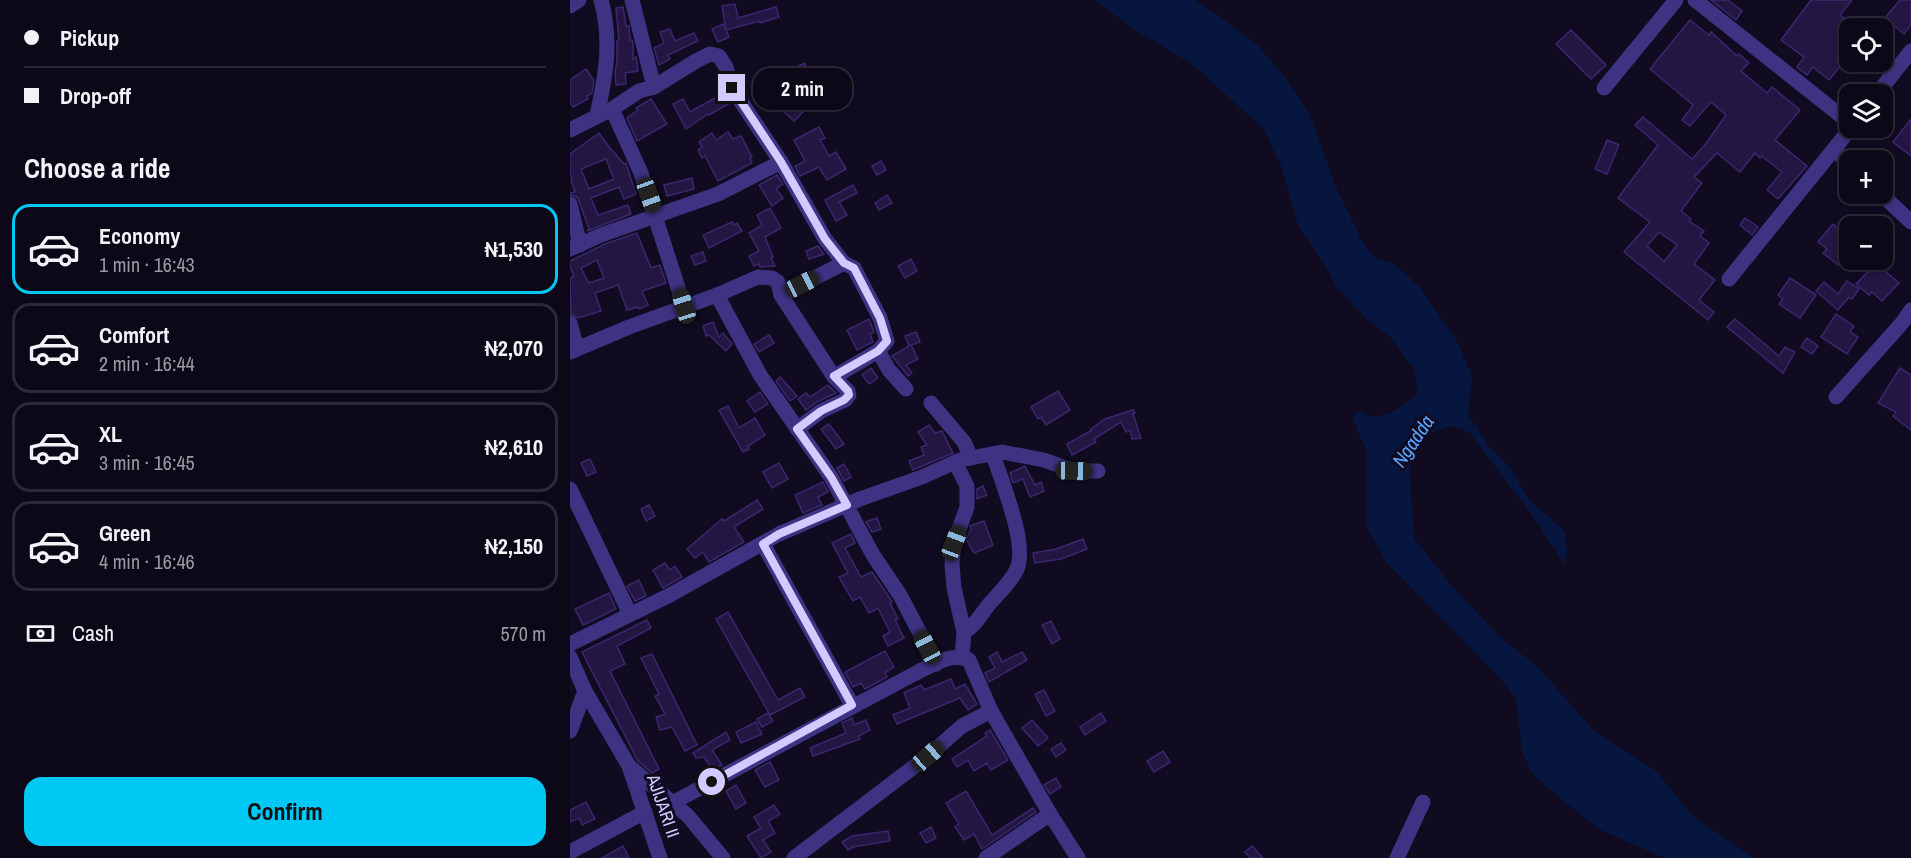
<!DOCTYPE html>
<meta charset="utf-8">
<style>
body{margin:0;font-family:"Archivo Narrow",sans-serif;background:#1a1625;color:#f1f3f6;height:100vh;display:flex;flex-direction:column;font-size:22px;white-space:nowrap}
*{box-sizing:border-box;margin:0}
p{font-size:20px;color:#9a9aa2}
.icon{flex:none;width:33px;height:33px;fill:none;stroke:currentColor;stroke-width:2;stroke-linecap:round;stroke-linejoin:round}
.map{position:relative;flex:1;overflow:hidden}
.panel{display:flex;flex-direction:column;background:#0c0818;width:570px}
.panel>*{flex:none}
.top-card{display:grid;align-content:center;height:132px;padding:0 24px;background:#0c0818}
.controls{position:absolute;left:1269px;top:18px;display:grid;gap:12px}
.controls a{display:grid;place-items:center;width:54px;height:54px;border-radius:12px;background:#0c0818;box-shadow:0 3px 9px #0003,0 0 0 2px #2c2937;font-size:30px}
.end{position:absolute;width:27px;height:27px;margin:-14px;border:8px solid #d4caff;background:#111;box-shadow:0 0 0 3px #111}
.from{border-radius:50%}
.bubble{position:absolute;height:42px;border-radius:18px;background:#0c0818;box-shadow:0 3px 9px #0003,0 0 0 2px #2c2937;font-size:20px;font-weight:700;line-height:42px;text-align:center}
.car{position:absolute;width:18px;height:36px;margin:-18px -9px;border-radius:8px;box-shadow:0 0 4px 2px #0007;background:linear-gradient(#222 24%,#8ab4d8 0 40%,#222 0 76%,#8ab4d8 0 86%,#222 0)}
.top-card b{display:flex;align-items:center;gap:21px;height:57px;font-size:22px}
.top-card b+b{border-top:2px solid #2c2937}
.top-card i{width:15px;height:15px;background:#f1f3f6}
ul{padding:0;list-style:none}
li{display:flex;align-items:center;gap:18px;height:90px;margin:0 12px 9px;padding:0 12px;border:3px solid #2c2937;border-radius:18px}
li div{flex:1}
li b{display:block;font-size:22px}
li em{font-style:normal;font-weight:700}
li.current{border-color:#00c8f5}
li>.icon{width:54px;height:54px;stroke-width:1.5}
h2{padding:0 24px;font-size:27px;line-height:72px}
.pay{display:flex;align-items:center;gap:15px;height:66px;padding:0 24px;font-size:22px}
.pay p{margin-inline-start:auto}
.primary-button{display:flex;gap:12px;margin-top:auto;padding:12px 24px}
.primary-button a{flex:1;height:69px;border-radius:18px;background:#00c8f5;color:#111;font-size:24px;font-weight:700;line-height:69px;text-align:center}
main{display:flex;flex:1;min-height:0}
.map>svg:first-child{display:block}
</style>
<main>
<section class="panel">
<div class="top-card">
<b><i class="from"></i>Pickup</b>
<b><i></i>Drop-off</b>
</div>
<h2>Choose a ride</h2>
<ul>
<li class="current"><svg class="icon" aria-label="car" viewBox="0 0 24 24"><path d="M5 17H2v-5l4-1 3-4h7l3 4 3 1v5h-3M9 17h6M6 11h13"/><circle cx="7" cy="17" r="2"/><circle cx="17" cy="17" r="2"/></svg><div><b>Economy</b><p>1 min · 16:43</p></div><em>₦1,530</em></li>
<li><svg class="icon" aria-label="car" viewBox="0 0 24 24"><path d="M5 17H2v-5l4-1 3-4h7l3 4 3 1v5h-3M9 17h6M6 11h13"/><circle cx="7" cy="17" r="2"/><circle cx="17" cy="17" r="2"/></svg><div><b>Comfort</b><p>2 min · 16:44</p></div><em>₦2,070</em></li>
<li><svg class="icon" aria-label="car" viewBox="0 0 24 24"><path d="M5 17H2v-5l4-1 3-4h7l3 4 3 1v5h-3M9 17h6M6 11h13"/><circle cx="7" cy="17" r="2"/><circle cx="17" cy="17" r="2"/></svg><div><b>XL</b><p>3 min · 16:45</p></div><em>₦2,610</em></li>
<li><svg class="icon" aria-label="car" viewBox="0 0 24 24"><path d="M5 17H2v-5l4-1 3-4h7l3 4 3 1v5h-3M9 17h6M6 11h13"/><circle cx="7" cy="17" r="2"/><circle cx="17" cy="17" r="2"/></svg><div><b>Green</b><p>4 min · 16:46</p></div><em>₦2,150</em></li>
</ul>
<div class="pay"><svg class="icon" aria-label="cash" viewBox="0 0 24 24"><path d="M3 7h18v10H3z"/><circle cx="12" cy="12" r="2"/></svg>Cash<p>570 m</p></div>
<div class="primary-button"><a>Confirm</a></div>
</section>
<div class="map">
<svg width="1341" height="858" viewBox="0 0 1341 858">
<rect width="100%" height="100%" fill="#100b20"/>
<path fill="#06163e" d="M524,0H624L648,15L689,46L717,80L739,113L766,187L791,239L806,259L823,263L848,285L886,339L902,376L898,417L906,425L917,444L939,466L959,499L995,532L997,551L995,565L962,515L899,432L880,426L861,433L839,462L844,538L880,584L931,638L966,665L1025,732L1085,770L1124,817L1184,858H1097L1080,852L1029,829L987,796L961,772L952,751L946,698L928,676L817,563L797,528L796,450L782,417L789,411C793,412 799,416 804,416C819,417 838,403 848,393L844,369L820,337L798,320L768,289L751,259L728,225L711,165L693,128L622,64L565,30Z"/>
<g fill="#231642" stroke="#3b276f" stroke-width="1.5" fill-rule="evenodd">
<path d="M1141,0H1158L1172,11L1166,20Z"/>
<path d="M1241,0H1282L1270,15L1288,28H1280V54L1259,80L1243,67L1237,75L1227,67L1234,57L1211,40Z"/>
<path d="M1330,0H1341V25L1334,34L1315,18Z"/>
<path d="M165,4L168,18L206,7L209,17L190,23V21L156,30L159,37L148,42L142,29L153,24L156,30L152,6Z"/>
<path d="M53,7L56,26H59L60,40H62L63,44V59L66,57L68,71L55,73L56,84L46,85L45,72L47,62V41L49,40L46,8Z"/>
<path d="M1120,20L1139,35L1141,32L1167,56L1169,54L1179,63L1171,71L1197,93L1202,87L1230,110L1205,140L1237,166L1208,199L1197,190L1212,172L1192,156L1190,158L1185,153L1170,172L1147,153L1124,177L1132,183L1111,211L1121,219L1119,221L1134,231L1130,236L1139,243L1124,264L1145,280L1129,300L1144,312L1138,320L1054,252L1080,222L1048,198L1088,145L1065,125L1073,117L1122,159L1135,145L1156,115L1141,102L1120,126L1112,120L1123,105L1080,69ZM1089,232L1107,245L1094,262L1077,246Z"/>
<path d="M100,29L105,41L124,33L128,41L98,55L100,59L89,65L84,48L94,43L90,32Z"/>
<path d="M1001,30L1036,65L1021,79L986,44Z"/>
<path d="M234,63L239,71L221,81L227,92L218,97L234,111L224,121L204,103L215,93L216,94L207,78Z"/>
<path d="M16,69L24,81L22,93L17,96L18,99L3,107L0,102V80Z"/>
<path d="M154,93L160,103L139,115L138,114L116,129L103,104L113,99L120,112Z"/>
<path d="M81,99L97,124L67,141L57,118L68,110L66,108Z"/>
<path d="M1341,119V156L1323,142Z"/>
<path d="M249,127L255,138L250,140L259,156L266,152L276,169L257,180L249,167L230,176L225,166L235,161L224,140Z"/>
<path d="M158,132L163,139L171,136L182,157L180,158L182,163L148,181L135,156L132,158L128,150L132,147L129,142L142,133L146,140Z"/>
<path d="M29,133L39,147L54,164L56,163L66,194L54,199L49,187L21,198L28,215L58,205L61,214L17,231L19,229L9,201L7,197L0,195V193L5,192L1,180L2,179L0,172V154ZM36,159L44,179L19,189L11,169Z"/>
<path d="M1037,140L1049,145L1037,174L1025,169Z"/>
<path d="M311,161L316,170L307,175L302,166Z"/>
<path d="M207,175L213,184L206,189L213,198L202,206L189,185Z"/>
<path d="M122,178L124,189L97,196L94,185Z"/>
<path d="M283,185L287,193L269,202L277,215L266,221L255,200Z"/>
<path d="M317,195L322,203L309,210L305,203Z"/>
<path d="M200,208L211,228L195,237L203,257L201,258L205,266L190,267L189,264L184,266L179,256L189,251L179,233L192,225L187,215Z"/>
<path d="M1175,218L1188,227L1182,235L1170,225Z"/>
<path d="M162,222L164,225L167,223L172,231L139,248L133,235Z"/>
<path d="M1263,224L1279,237L1273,243L1280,248V251L1268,265L1253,253L1257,249L1248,242Z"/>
<path d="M67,233L81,268L90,265L96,283L72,291L78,305L69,309L68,307L57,310L48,285L25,293L31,311L8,318L1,314L0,278L4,276L0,267V261L35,244ZM27,260L34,278L19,283L11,268Z"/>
<path d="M248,246L254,254L239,259L236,251Z"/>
<path d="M133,252L136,261L125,265L121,256Z"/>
<path d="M341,259L347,271L335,278L328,266Z"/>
<path d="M1306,263L1329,283L1312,301L1302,292L1299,295L1286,284Z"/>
<path d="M1220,278L1246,295L1230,318L1209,304L1213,299L1208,295Z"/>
<path d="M1277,281L1289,289L1282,299L1279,297L1268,310L1246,291L1254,282L1268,294Z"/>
<path d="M1266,314L1284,326L1280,332L1288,337L1277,354L1251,337Z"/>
<path d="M299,319L304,332L300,334L303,342L287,350L277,330Z"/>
<path d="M1165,319L1209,356L1215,347L1225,352L1213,373L1157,327Z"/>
<path d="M143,322L149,337L153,333L162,344L156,351L139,335L136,336L133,326Z"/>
<path d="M346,332L350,342L341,345L348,359L336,365L342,373L338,376L322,356L339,346L335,336Z"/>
<path d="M199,335L204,343L189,352L184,344Z"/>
<path d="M1237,338L1248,346L1242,354L1231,347Z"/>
<path d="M301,368L308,378L299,384L292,375Z"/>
<path d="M1330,368L1341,375V430L1323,416L1326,412L1308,403Z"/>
<path d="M210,377L227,396L220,401L206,381Z"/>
<path d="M258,385L266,393L247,402L236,410L228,399L236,393L240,397Z"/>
<path d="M488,391L500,410L476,425L471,417L468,419L461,407Z"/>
<path d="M190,392L198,404L185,412L177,401Z"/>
<path d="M158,406L169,428L185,418L195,435L178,446L179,449L173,452L149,410Z"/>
<path d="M563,410L565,413L563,414L571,438L562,439L560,430L556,432L551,422L524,439L526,442L502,455L497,444L522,430L521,429L535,419Z"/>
<path d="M259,424L274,444L266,449L251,429Z"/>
<path d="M359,425L365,433L372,431L383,453L343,470L339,461L354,455L351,447L357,445L348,432Z"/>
<path d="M20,459L26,472L17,476L11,463Z"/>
<path d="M209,463L218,479L202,488L193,472Z"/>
<path d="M274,464L281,477L274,481L267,468Z"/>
<path d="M455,466L465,485L471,482L474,491L460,497L453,479L443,483L440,473Z"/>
<path d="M253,482L258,492L248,497L252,505L233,513L225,495Z"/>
<path d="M413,486L417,495L407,499V489Z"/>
<path d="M187,500L193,509L164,527L174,542L139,562L133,552L125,558L117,549L152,519L154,521Z"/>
<path d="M79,505L85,516L76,521L71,509Z"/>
<path d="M307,518L311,529L302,532L296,522Z"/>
<path d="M414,521L423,545L404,553L396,539L401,529L400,526Z"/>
<path d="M281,534L285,543L275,548L291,577L302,572L319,597L322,602L320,603L328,619L325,620L334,638L318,646L313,636L320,632L308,608L299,613L290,597L283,601L269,577L278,573L262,543Z"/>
<path d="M513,539L517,549L491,559L465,563L463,553L486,549Z"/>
<path d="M95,563L100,570L105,566L112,577L93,588L83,570Z"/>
<path d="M69,580L76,596L65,601L57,586Z"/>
<path d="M39,593L46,609L13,625L5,609Z"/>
<path d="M158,612L208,700L230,688L235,697L200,715L146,619Z"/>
<path d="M77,620L81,628L47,646L55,664L40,671L89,769L82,773L68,761L12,652Z"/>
<path d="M481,621L490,639L482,644L472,625Z"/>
<path d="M315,651L324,667L315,673L317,677L295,689L291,683L283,687L275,672Z"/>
<path d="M427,652L432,662L452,652L457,660L419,682L415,673L425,668L419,657Z"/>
<path d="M82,654L127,745L115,751L102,727L90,730L86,717L95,714L85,696L89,694L71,658Z"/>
<path d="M381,679L385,689L395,684L407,704L398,710L390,698L327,724L323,715L340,708L334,693L351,685L354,690Z"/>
<path d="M474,690L485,711L476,716L465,694Z"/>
<path d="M198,713L203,721L192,727L187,719Z"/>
<path d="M531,713L536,721L515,735L510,727Z"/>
<path d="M282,718L284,725L296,720L300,730L289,736L290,739L243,756L240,748L276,733L272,723Z"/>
<path d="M462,720L478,738L468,746L452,728Z"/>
<path d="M186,722L192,734L171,743L166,732Z"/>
<path d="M420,730L438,760L421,770L417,763L404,771L398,760L387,767L382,759L417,736L415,733Z"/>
<path d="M156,732L160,740L142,750L152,765L143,770L134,757L126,758L123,753Z"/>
<path d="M491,743L496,750L486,757L481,749Z"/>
<path d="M593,751L600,762L584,772L577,761Z"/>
<path d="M200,762L209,780L195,787L185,770Z"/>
<path d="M486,778L491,787L480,794L474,785Z"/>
<path d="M166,785L176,803L166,809L156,791Z"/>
<path d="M396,791L422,835L463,808L466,812L412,849L404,834L394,840L385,827L389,824L376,803Z"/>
<path d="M16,802L25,819L12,825L9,818L0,822V810Z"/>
<path d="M204,805L210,814L198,821L205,833L193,840L201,852L191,858L177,836L191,828L184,817Z"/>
<path d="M103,822L109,829L100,836L94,829Z"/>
<path d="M361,827L366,838L356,843L350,833Z"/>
<path d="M318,831L320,841L283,847L278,850L272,842L282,836Z"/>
<path d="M53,846L59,858H32Z"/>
<path d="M682,846L693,858H680L675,852Z"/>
</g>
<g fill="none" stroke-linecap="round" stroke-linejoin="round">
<g stroke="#3d3382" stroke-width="15">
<path d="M62,0L84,87"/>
<path d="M1125,0L1280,123"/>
<path d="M0,6L9,0"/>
<path d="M1034,88L1106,0"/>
<path d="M1307,94L1341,51"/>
<path d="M42,109L71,173L114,306"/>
<path d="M27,115C36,75 42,40 31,0"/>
<path d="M0,130L42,109L69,91L84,87L126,61L140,54L149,56L156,67L162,88L211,162L255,239L274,263L284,268L310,318L317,341L308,351L264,377L211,295L208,282L202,278L188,277L147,295L59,327L0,352"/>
<path d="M1264,149L1280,164"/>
<path d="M1311,194L1341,222"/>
<path d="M0,204L10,245"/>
<path d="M0,249L31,235L148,194L211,162"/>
<path d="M1159,279L1281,128"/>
<path d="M147,295L190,375L261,477L303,555L330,595L366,664"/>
<path d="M211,295L274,263"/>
<path d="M0,323L7,349"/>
<path d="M308,351L319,370L336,389"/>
<path d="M1266,397L1332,323L1341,310"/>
<path d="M361,403L394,442L401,458"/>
<path d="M227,429L251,411L275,400L279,395L278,391L264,377"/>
<path d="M385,462L397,486V507L384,543L382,564L384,588L394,632L392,657"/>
<path d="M0,489L60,614"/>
<path d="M193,544L282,705"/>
<path d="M394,632C407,625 411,613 421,602C430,592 441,582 447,569C458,543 431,481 423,454"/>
<path d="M0,644L100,595L209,534L290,499L352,477L390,460L432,452L474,460L504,471H528"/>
<path d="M0,657L15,691L59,766L90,858"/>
<path d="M0,731L15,691"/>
<path d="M59,766L118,816L153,858"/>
<path d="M104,802L346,673C363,665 380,652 399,660L421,711L480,814L416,858"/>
<path d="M480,814L508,858"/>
<path d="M0,852L75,812"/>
<path d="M224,858L358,756L392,726L421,711"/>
<path d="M827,858L853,802"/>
</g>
</g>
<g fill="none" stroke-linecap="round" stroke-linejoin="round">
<path stroke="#d4caff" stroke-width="8" d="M142,782L282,705L193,544L209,534L277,505L261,477L227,429L251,411L274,400L279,395L278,391L264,376L308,351L317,341L310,318L284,268L274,263L255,239L211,162L162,88"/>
</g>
<g text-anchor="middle" stroke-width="6" stroke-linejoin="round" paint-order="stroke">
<g font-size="18" fill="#d4caff" stroke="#100b20">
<text transform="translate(93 806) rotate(71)" y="6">AJIJARI II</text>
</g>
<g font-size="20" font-style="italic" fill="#58a4ff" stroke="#100b20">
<text transform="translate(843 441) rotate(-56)" y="7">Ngadda</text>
</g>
</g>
</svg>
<div class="controls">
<a><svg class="icon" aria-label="locate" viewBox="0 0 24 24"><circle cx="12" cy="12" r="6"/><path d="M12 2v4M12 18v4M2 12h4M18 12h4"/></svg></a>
<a><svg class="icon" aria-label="layers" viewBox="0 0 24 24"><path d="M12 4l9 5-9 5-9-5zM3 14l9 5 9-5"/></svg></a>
<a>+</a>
<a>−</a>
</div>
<i class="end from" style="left:142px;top:782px"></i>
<i class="end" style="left:162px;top:88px"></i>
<div class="bubble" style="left:183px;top:68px;width:99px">2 min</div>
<i class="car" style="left:79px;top:195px;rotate:160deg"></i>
<i class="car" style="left:232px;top:284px;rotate:63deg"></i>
<i class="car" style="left:114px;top:306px;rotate:343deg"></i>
<i class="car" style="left:504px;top:471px;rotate:91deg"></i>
<i class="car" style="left:384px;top:543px;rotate:21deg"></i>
<i class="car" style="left:357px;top:647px;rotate:332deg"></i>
<i class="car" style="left:358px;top:756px;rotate:49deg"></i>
</div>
</main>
